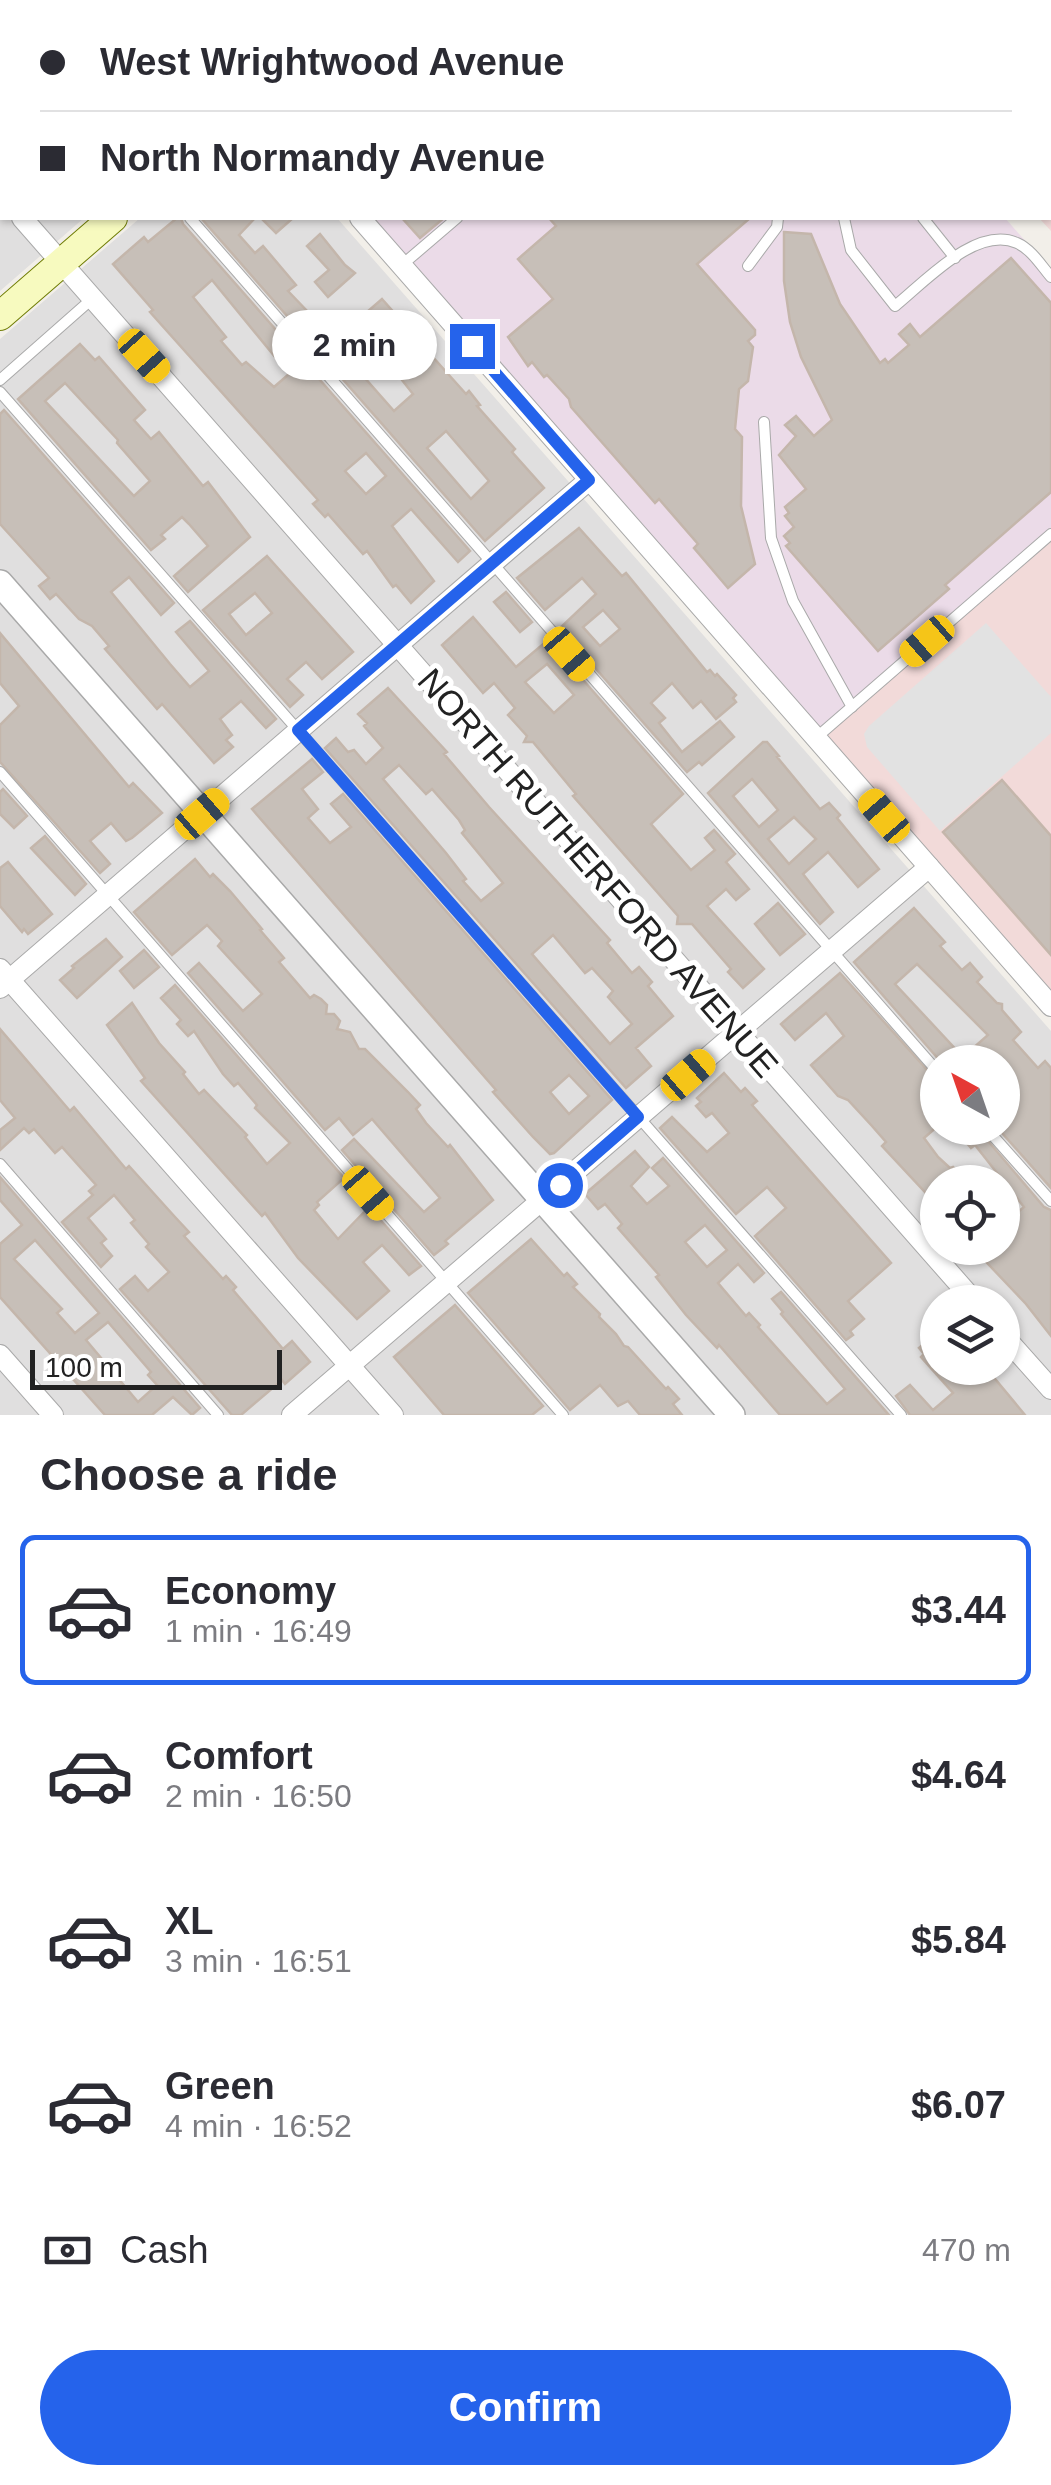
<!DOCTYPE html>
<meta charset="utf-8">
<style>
body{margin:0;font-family:Helvetica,sans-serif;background:#f7f7f7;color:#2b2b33;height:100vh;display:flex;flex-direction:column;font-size:38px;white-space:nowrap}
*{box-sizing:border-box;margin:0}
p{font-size:32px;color:#7c7c81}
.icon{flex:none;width:55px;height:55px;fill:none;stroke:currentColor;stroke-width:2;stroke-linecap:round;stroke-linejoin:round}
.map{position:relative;height:1415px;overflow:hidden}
.side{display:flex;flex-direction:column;background:#fff;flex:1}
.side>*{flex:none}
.guide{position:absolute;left:0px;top:0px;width:1052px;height:220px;box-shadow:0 2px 8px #0004;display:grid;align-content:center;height:220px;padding:0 40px;background:#fff}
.needle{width:65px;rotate:320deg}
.tools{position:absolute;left:920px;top:1045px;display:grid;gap:20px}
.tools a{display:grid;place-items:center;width:100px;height:100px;border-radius:50%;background:#fff;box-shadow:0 2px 8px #0004;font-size:50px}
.scale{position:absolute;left:30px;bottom:25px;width:252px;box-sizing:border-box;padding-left:10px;border:5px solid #222;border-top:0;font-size:28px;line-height:35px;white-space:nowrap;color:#222;-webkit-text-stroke:8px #fff;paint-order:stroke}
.end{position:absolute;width:45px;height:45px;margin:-22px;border:12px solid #2563eb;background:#fff;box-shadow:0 0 0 5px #fff}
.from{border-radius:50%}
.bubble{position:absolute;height:70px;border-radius:35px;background:#fff;box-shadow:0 2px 8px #0004;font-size:32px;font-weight:700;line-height:70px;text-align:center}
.car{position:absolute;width:30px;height:60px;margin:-30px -15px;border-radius:12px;box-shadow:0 0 8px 2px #0007;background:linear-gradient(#f5c518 24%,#345 0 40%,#f5c518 0 76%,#345 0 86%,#f5c518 0)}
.guide b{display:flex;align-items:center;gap:35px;height:95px;font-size:38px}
.guide b+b{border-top:2px solid #e1e1e2}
.guide i{width:25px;height:25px;background:#2b2b33}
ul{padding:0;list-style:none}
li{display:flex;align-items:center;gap:30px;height:150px;margin:0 20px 15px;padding:0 20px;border:5px solid transparent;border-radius:15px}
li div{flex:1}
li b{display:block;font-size:38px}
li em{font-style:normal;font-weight:700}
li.active{border-color:#2563eb}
li>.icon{width:90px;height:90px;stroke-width:1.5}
h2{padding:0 40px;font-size:45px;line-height:120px}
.pay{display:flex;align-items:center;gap:25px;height:110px;padding:0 40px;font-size:38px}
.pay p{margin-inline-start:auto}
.primary-button{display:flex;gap:20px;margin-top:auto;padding:20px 40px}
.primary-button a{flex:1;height:115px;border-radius:60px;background:#2563eb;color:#fff;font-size:40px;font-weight:700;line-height:115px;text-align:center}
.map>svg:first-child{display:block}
</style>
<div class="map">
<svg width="1051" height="1415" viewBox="0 0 1051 1415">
<rect width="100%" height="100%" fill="#f2efe9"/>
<g fill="#e0dfdf" fill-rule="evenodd">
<path d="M0,0H335L2,2V218H84L0,291Z"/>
<path d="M140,218H337L1051,1031V1415H0V339ZM938,1062H1002V1128H938ZM938,1182H1002V1248H938ZM938,1302H1002V1368H938Z"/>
</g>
<g fill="#f2dad9">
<path d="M849,0H1051V231L1039,218H1050V2Z"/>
<path d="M1051,530V990L821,730Z"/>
</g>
<g fill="#ebdbe8">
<path d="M393,0H813L816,2H390Z"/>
<path d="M370,218H1005L1051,270V530L821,730Z"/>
</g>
<path fill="#e2e2e2" d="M986,623L1051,697V733L940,831L867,747L864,734L869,726Z"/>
<g fill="#c7bfb8" stroke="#c4b6ab" stroke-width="2.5" fill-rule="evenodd">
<path d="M177,218H181L183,224L470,551L458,562L411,509L392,526L434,581L411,603L396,585L393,587L367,551L363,554L328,514L325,517L313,504L318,500L150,312L153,310L113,264L144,237L148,242ZM212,280L289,374L274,387L246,362L242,365L221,341L226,337L193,297ZM366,453L386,476L366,494L345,471Z"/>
<path d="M201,218H255L239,235L255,253L263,246L296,285L288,291L332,337L350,362L353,359L367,374L364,377L394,411L413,394L387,361L414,336L466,394L469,391L480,405L477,406L515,449L512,452L544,488L485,541ZM446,431L489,481L471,499L427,448Z"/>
<path d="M261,218H293L276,233Z"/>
<path d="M402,218H444L420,238Z"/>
<path d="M549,218H750L697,264L755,330V335L748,341L753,347L748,381L739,389L735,429L742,437L741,506L755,564L728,588L694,548L698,544L659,499L655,503L571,407L569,399L547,375L544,377L532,362L528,366L508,337L553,299L518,259L556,226Z"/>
<path d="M784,232L811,234L840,304L880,363L885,359L888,363L909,345L899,334L910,324L920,337L1011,258L1051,303V492L945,585L949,589L878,651L786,546L790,543L784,536L794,527L785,516L789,513L785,507L806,489L779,455L796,436L785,425L796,416L814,436L832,420L801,357L790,322L784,281Z"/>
<path d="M320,234L345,265L355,273L328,297L315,282L329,270L307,246Z"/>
<path d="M382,299L397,316L369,342L353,324Z"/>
<path d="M80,344L95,360L99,357L145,410L134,420L151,439L159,432L203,486L208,482L250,537L188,592L174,576L208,546L189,524L182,517L161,535L165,539L151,550L18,399ZM65,383L118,440L117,443L150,481L134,496L45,401Z"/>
<path d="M4,410L174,603L161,615L129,577L111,592L170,664L190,687L209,671L176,632L190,621L276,719L266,728L241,701L220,719L232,735L226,740L233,747L214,763L162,704L157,709L105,649L109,646L92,626L79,619L56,594L50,599L39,586L49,578L0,524V414Z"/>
<path d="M579,528L622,576L626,573L707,672L710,670L715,676L717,674L736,695L733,698L736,702L716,719L701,701L693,708L672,683L651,703L665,718L659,723L682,752L720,721L734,737L702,765L699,762L687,772L560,628L596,594L582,578L545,610L517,578ZM603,610L620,629L600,646L583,627Z"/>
<path d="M267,556L353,652L322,679L306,662L287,679L303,695L290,707L203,610ZM255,593L272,613L246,635L229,614Z"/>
<path d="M506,592L532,622L520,632L494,602Z"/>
<path d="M473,617L516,667L548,640L683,794L651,824L691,870L715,850L705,838L714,830L735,854L726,862L749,889L736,900L726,889L707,906L764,969L743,988L728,972L731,969L692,924H677L678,916L573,796L576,794L533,742H524L527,736L508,715L515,708L494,683L483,693L442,645ZM547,664L574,695L554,713L525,682Z"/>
<path d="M0,633L129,787L133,783L162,813L132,838L126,841L111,823L90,841L110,864L100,873L0,762V725L19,706L0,683Z"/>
<path d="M388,688L447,752L444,754L489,807L610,940L607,943L632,973L639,967L652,982L648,986L673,1016L636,1048L651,1066L626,1088L325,748L336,738L348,752L354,750L366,764L383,748L364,726L367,723L358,714ZM399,765L426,794L432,789L459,820L465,830L462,833L503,883L481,901L463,881L466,879L446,853L383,779ZM553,935L585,973L592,968L613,991L608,997L632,1024L610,1044L532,954Z"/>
<path d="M763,742H767L779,756L777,757L820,809L829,803L840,815L837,818L879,869L858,887L828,852L803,874L833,912L820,924L708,793ZM752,779L778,810L759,827L733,796ZM794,817L816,839L789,864L768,839Z"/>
<path d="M312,759L323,772L302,789L318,809L308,818L330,843L351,827L331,804L343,794L612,1100L554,1153L550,1154L533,1137L493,1092L496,1090L252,809ZM569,1075L589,1096L569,1114L550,1092Z"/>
<path d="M1002,780L1051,836V955L943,832Z"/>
<path d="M3,789L27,816L14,828L0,814V792Z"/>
<path d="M45,836L86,884L75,895L31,848Z"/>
<path d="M195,859L210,877L213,874L230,891L262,929L260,930L284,958L279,962L310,998L314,995L321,999L327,1005L326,1014H334L340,1021L337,1029L350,1032L359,1049H365L408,1092L420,1105L416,1109L426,1123L448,1147L450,1145L493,1200L445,1241L448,1244L434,1255L342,1150L354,1139L424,1212L440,1198L372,1119L353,1135L339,1118L325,1130L188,973L199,963L243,1011L262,994L218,946L222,941L207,925L172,955L134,912Z"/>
<path d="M8,862L52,914L28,934L24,929L22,932L0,906V868Z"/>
<path d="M778,903L805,934L780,955L755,924Z"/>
<path d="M914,908L945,942L940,946L962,970L970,963L982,977L977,982L997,1003L1002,1004V1010L1021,1032L1013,1040L1038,1068L1045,1061L1051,1068V1188L1002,1133V1062H941L854,962ZM917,964L988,1035L963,1057L895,984Z"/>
<path d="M106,939L122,957L77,998L60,980L74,968L72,966Z"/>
<path d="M144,950L159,967L134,988L120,971Z"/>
<path d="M840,973L938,1082V1126L924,1138L938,1157L950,1168L953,1167L967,1182H938V1206L882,1146L886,1142L872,1126L848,1100L838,1096L811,1065L844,1036L826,1013L795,1040L781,1024Z"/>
<path d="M175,985L344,1178L317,1202L319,1205L314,1210L338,1239L369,1207L421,1266L409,1275L382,1245L363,1262L389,1291L357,1319L298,1258L265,1213L262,1216L141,1081L145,1078L107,1025L132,1003L159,1043L185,1072L183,1074L199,1094L204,1090L247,1135L245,1137L267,1164L290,1143L255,1108L257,1105L238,1083L234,1086L223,1074L194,1031L188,1036L177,1024L181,1020L161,998Z"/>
<path d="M0,1029L70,1111L74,1107L126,1169L129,1166L175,1217L189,1232L184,1236L223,1279L226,1276L236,1287L233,1290L283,1349L292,1341L310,1362L285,1384L282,1380L241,1415H232L120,1289L135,1276L148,1291L169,1272L146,1247L149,1244L131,1223L135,1220L114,1195L88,1218L106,1239L101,1243L112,1256L101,1267L62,1222L93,1195L89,1191L96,1185L62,1147L55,1153L34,1129L29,1133L24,1128L0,1150V1130L15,1118L0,1100Z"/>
<path d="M724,1073L741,1092L745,1088L757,1101L752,1105L891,1263L848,1301L864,1319L850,1331L853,1335L846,1340L755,1236L786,1208L767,1187L736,1214L660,1128L672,1117L707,1152L729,1133L712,1113L706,1117L696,1106L701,1102L697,1098Z"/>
<path d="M972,1128H977L1044,1207L1051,1210V1336L1026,1304L973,1248H1002V1225L1024,1207L975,1145L971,1148L961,1136Z"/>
<path d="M635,1151L649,1167L631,1186L647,1204L669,1186L652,1168L663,1158L764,1273L754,1282L738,1264L718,1283L746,1316L749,1313L760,1325L758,1327L827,1404L845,1389L781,1314L783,1312L772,1299L781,1292L889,1415H780L719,1345L717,1348L686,1315L656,1277L659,1275L618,1228L622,1224L605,1204L598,1209L585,1194ZM705,1225L727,1250L707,1267L685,1242Z"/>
<path d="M0,1177L200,1408L192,1415L173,1397L152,1415H105L0,1297V1244L22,1225L0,1200ZM35,1240L99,1313L75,1333L57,1313L62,1309L14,1259ZM108,1322L151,1372L148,1375L157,1385L138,1402L86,1340Z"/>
<path d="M531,1239L564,1276L567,1273L577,1284L573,1287L600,1314L599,1317L616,1334L624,1346L628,1347L666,1389L668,1387L679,1399L673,1404L682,1415H640L628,1401L618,1406L600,1385L570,1410L468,1293Z"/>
<path d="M455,1305L543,1406L532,1415H444L394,1357Z"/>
<path d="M938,1332V1368H986L1025,1415H910L896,1396L910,1385L933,1410L953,1393L921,1357L924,1354L919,1348Z"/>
</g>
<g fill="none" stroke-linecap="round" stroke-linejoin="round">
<g stroke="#a9a9a9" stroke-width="12">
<g id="service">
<path d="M686,0L688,2"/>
<path d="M0,3L2,6"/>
<path d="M0,152L2,150"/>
<path d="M190,218L938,1072"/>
<path d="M844,218L851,250L895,306C925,282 976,225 1017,243C1031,249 1041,265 1051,277"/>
<path d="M923,218L955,258"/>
<path d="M402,265L457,218"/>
<path d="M748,266L777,227L778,218"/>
<path d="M0,380L93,298"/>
<path d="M0,392L901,1415"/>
<path d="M764,422L771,538L793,601L852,707"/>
<path d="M817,737L1051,534"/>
<path d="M0,772L563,1415"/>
<path d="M986,1128L1051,1201"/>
<path d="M0,1164L218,1415"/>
</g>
</g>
<g stroke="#a9a9a9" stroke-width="22">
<g id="minor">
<path d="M170,0L172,2"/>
<path d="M0,192L2,195"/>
<path d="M22,218L975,1302"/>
<path d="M360,218L1051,1006"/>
<path d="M0,969L393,1415"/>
<path d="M0,988L589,480"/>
<path d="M1002,1334L1051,1389"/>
<path d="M0,1355L53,1415"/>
<path d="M292,1415L929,867"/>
</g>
</g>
<g stroke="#a9a9a9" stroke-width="28">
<path id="tertiary" d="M0,583L732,1415"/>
</g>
<g stroke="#707d05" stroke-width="30">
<g id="secondary">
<path d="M361,2L364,0"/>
<path d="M0,316L113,218"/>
</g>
</g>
<use href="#service" stroke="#fff" stroke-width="10"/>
<use href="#minor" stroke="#fff" stroke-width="20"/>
<use href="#tertiary" stroke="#fff" stroke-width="25"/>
<use href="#secondary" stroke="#f7fabf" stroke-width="28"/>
</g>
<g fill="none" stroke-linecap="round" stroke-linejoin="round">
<path stroke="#2563eb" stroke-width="12" d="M472,346L589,480L298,730L638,1117L560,1185"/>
</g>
<g text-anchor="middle" stroke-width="10" stroke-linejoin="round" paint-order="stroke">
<g font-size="35" fill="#222" stroke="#fff">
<text transform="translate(598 873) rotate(49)" y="12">NORTH RUTHERFORD AVENUE</text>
</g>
</g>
</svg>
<div class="tools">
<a><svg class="needle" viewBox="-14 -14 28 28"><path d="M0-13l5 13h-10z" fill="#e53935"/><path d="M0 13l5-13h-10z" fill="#7c7c81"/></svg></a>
<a><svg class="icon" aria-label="locate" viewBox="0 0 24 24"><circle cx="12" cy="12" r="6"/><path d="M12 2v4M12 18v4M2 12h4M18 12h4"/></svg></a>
<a><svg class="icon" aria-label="layers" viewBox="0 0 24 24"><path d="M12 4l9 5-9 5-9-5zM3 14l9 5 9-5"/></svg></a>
</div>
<div class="scale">100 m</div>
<i class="end from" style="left:560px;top:1185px"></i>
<i class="end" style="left:472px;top:346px"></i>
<div class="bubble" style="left:272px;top:310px;width:165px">2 min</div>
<i class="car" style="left:144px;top:356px;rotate:138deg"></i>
<i class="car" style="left:927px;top:641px;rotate:229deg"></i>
<i class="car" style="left:569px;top:654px;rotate:139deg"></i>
<i class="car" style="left:202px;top:814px;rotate:49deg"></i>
<i class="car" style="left:884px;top:816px;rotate:319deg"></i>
<i class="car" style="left:688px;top:1075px;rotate:49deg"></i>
<i class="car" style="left:368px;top:1193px;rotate:139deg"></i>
<div class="guide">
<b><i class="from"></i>West Wrightwood Avenue</b>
<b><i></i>North Normandy Avenue</b>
</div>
</div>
<section class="side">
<h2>Choose a ride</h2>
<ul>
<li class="active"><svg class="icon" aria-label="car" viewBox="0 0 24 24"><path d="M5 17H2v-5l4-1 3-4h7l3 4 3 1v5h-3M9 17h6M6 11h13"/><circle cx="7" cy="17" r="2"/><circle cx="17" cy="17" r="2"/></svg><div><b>Economy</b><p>1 min · 16:49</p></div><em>$3.44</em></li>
<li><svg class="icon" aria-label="car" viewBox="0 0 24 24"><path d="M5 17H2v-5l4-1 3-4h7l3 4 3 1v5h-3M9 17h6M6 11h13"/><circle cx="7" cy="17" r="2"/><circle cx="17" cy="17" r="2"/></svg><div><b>Comfort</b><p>2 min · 16:50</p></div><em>$4.64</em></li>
<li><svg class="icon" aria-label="car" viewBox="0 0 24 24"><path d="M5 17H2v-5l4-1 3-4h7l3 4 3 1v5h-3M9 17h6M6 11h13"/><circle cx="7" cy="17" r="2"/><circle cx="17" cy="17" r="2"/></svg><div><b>XL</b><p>3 min · 16:51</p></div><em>$5.84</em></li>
<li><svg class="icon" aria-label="car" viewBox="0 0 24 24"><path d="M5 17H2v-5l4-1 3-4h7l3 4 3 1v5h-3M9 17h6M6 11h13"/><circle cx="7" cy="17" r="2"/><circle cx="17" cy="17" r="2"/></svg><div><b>Green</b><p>4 min · 16:52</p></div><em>$6.07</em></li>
</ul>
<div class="pay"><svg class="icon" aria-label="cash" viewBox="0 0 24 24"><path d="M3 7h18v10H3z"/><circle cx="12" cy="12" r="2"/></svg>Cash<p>470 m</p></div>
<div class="primary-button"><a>Confirm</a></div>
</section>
